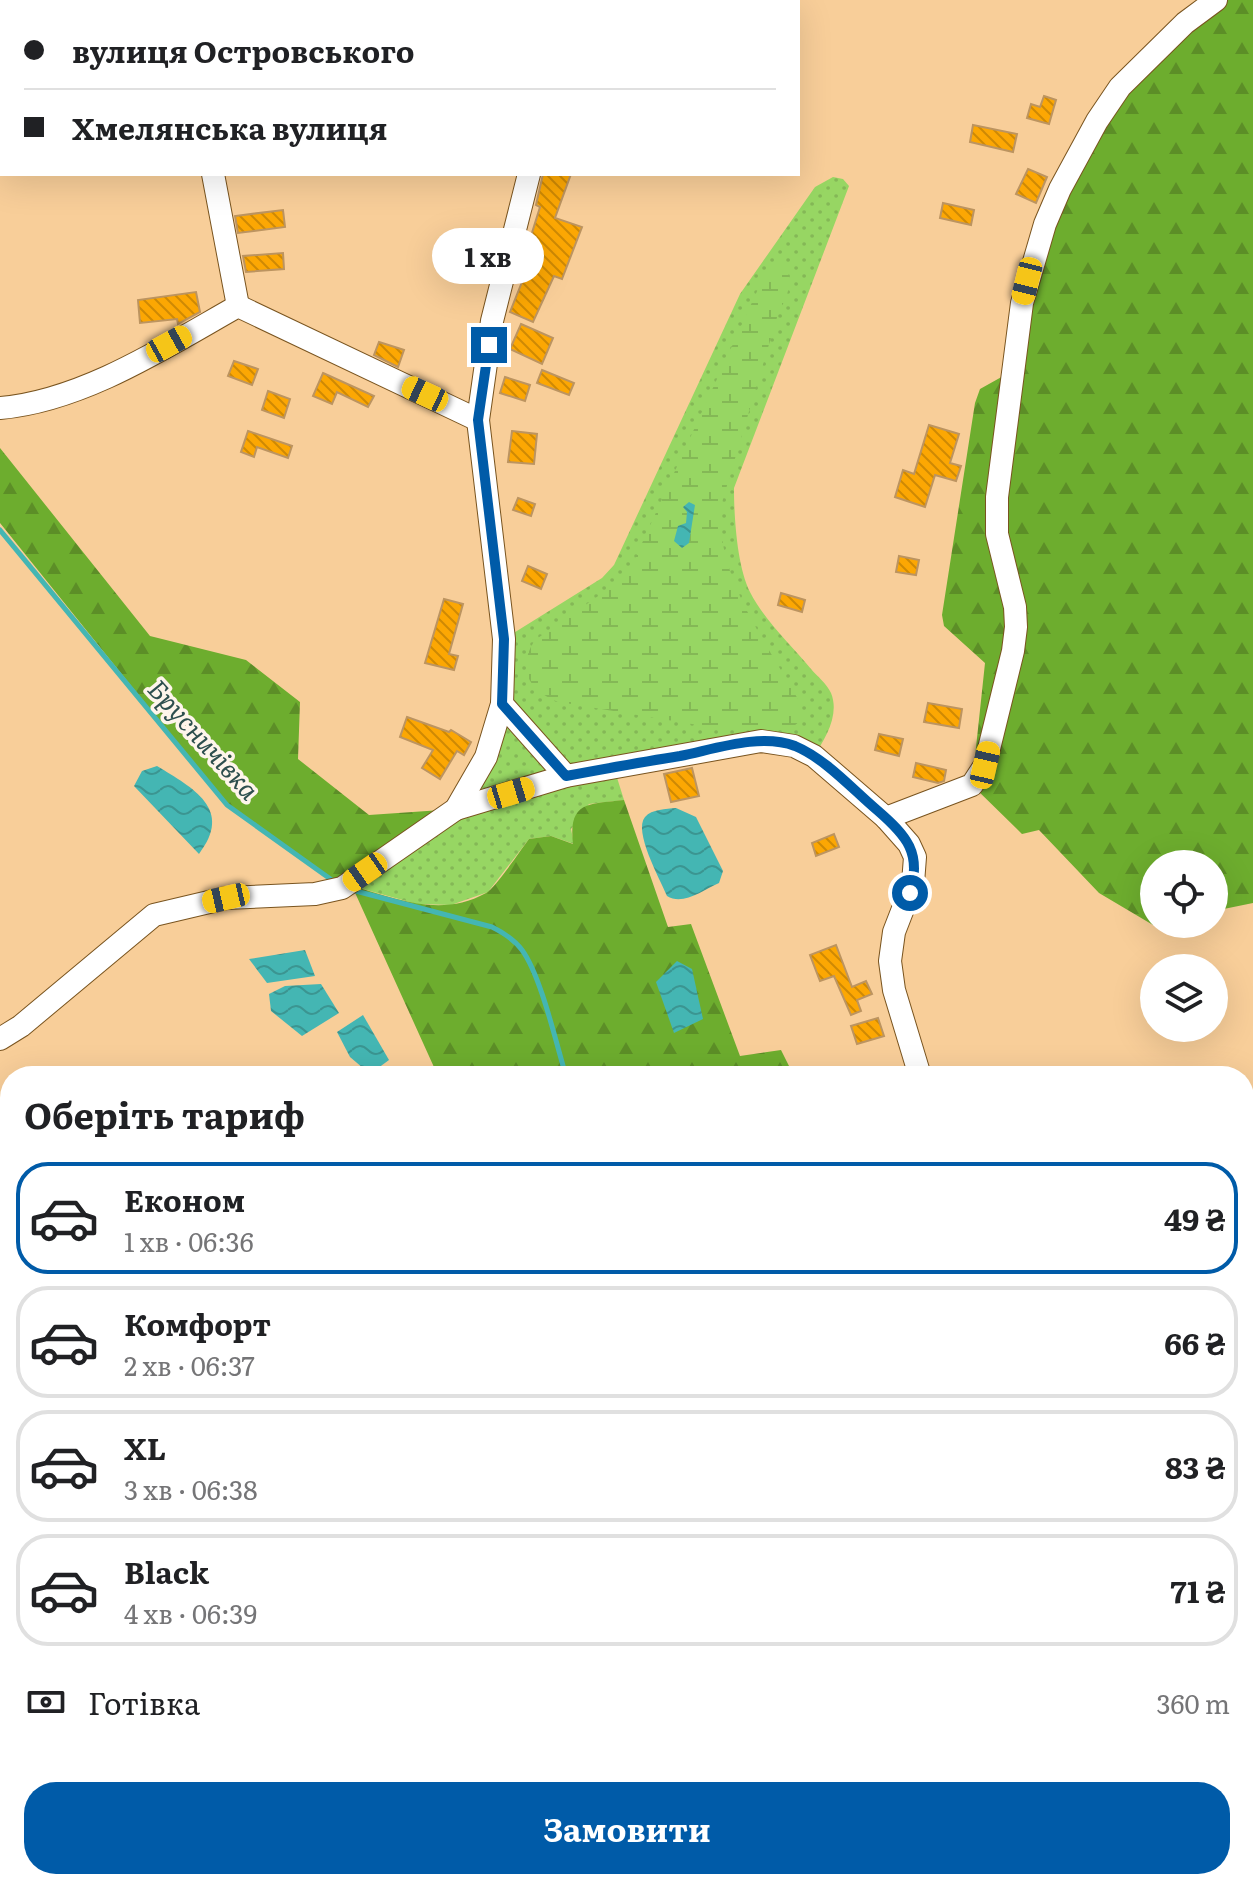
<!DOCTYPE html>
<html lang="uk">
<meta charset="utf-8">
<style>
body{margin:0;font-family:Literata,serif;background:#f2f2f2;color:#202124;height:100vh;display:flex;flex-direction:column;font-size:30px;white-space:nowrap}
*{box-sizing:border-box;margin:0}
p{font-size:26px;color:#757577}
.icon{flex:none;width:44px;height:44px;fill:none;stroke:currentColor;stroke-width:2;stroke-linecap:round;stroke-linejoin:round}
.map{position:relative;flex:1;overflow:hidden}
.sheet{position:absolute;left:0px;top:1066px;width:1254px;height:824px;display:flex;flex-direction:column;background:#fff;border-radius:32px 32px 0 0;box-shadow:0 8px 32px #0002}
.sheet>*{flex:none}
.top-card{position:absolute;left:0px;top:0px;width:800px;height:176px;box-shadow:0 8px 32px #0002;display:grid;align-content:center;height:176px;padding:0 24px;background:#fff}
.fabs{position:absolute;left:1140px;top:850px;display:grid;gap:16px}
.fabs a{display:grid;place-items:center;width:88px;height:88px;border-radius:50%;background:#fff;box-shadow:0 8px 32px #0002;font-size:40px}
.end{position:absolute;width:36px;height:36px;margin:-18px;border:10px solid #005ba8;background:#fff;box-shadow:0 0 0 4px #fff}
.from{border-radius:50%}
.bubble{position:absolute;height:56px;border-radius:28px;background:#fff;box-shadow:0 8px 32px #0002;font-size:26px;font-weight:700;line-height:56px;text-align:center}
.car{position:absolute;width:24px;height:48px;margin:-24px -12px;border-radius:10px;box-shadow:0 0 6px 2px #0007;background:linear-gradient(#f5c518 24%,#345 0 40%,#f5c518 0 76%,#345 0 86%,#f5c518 0)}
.top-card b{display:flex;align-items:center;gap:28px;height:76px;font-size:30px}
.top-card b+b{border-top:2px solid #e0e0e0}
.top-card i{width:20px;height:20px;background:#202124}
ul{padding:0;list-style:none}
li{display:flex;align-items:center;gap:24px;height:112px;margin:0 16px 12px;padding:0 8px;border:4px solid #e0e0e0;border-radius:32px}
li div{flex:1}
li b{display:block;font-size:30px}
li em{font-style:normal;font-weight:700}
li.active{border-color:#005ba8}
li>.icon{width:72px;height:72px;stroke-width:1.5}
h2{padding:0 24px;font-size:36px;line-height:96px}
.pay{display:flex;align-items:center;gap:20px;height:88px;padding:0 24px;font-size:30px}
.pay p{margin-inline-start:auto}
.action{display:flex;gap:16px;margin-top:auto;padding:16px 24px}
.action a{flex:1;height:92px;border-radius:32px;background:#005ba8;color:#fff;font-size:32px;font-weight:700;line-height:92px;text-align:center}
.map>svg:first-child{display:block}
</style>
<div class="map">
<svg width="1253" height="1890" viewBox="0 0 1253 1890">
<defs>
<pattern id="grass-dots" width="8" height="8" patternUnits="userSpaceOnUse" patternTransform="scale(2)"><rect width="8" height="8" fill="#97d663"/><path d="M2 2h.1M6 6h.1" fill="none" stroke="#84b856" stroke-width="1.8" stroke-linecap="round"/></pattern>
<pattern id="forest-firs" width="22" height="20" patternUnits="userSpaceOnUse" patternTransform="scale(2)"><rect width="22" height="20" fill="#6dad2e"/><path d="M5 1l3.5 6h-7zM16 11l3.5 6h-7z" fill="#5c8e27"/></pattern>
<pattern id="wetland-marsh" width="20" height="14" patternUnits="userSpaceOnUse" patternTransform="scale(2)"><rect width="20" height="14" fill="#97d663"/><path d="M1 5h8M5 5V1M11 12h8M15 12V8" fill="none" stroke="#84b856"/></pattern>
<pattern id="water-waves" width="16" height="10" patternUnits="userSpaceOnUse" patternTransform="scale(2)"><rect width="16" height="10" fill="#44b6b3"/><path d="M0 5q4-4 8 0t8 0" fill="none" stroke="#3b9591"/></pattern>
<pattern id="building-back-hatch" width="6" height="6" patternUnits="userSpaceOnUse" patternTransform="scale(2)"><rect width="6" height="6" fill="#fca703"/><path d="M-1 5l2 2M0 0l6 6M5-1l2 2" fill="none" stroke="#ce8904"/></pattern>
</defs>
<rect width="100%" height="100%" fill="#f8ce99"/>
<path fill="url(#grass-dots)" d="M833,177L843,179L849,186L734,488C734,517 737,566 750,592C764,620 791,645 811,669C817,676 827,684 831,693C840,715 825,739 814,756L794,746L614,768L624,800L589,804L571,829L574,844L551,836L529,839L488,892L451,905L417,904L352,886L456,809L486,757L504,639L602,578L614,565L740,294L815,187Z"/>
<g fill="url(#forest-firs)">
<path d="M1216,0H1253V903L1214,911V864H1154V924H1156L1153,925L1099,893L1039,830L1022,834L972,785L985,663L944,626L942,615L975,403L980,389L1014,370L1022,303L1097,121Z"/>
<path d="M0,448L150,636L246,660L300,702L298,759L369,815L456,809L342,888L227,805L0,523Z"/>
<path d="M624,800L668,927L691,924L740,1056L781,1050L794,1076H438L352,886C398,899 441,918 486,893C496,887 520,851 529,839L551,836L573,844C568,801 589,804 624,800Z"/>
</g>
<g fill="url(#wetland-marsh)">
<path d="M779,264C799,275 786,298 778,314L720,509C718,580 766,642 799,701L800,721L789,730L716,728L559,702C529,691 516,669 535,640L627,576L759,287L766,273Z"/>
<path d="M532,1880H686L689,1890H495Z"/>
</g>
<g fill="url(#water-waves)">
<path d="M689,502L695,505L689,543L682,548L674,541L678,526L686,523L687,512L683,507Z"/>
<path d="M157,766C193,788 234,809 199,854L134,786L142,771Z"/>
<path d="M676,808L696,817L723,871L719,883C703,890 683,906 667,896C660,879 633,831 645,817C652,809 666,809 676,808Z"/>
<path d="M305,950L315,976L267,983L249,959Z"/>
<path d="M677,961L692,969L703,1019L674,1033L656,982Z"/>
<path d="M321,984L339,1013L302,1036L271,1011L269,994L285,986Z"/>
<path d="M363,1015L389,1060L370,1074L350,1057L337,1032Z"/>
</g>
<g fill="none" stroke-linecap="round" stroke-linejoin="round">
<g stroke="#44b6b3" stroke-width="5">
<path d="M0,530L227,805L336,883"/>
<path d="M352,890L492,927C504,933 514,939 522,950C541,976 556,1043 566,1076"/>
<path d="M647,1890V1880"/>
</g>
</g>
<g fill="url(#building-back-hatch)" stroke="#bc9460" stroke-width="2">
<path d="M1044,96L1056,100L1049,124L1027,118L1031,104L1040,107Z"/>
<path d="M973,125L1017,134L1013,152L970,142Z"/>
<path d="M1028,169L1047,177L1036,203L1016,194Z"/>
<path d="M543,174H571L555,218L582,227L562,279L554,276L533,322L510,312L528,267L522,265L540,207L536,205Z"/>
<path d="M943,203L974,210L971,225L940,218Z"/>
<path d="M283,210L285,227L238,233L235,216Z"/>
<path d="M283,253L284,269L246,272L243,256Z"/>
<path d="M196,292L200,312L178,324L177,319L140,323L138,300Z"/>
<path d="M521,324L553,338L542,364L510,349Z"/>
<path d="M379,342L404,350L398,367L374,355Z"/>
<path d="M234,361L258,369L252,385L228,376Z"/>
<path d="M542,370L574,383L569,395L537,383Z"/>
<path d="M323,373L374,396L368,407L337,392L332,404L313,396Z"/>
<path d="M505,377L530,385L525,401L500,393Z"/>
<path d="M268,391L290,399L284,418L262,410Z"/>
<path d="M929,425L959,434L950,463L961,466L956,481L935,475L925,507L895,497L903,470L914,474Z"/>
<path d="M248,431L292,446L288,458L257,447L254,457L241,452Z"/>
<path d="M512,431L537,434L534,464L508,462Z"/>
<path d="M518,498L535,504L531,516L513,510Z"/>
<path d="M899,556L919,560L916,575L896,572Z"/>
<path d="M528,566L547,574L541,589L522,581Z"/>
<path d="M781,593L805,600L802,612L778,605Z"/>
<path d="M444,599L463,604L449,654L458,656L454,670L425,663Z"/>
<path d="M928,703L962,709L959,728L924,722Z"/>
<path d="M407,717L449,732L451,730L471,742L464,755L457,751L440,779L422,768L433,750L400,737Z"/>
<path d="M879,734L903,739L899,756L875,750Z"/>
<path d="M916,763L946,770L944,781L938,783L913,777Z"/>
<path d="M692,768L699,796L671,802L664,774Z"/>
<path d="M834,834L839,847L816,856L812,843Z"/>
<path d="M836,945L852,987L866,981L872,994L857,1000L861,1011L851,1015L834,976L820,981L810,955Z"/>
<path d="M878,1018L884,1036L857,1044L851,1026Z"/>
</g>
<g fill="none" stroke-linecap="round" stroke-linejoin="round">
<g stroke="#79541f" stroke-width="24">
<g id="minor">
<path d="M549,0L550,2"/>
<path d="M209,2V0"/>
<path d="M594,2L597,0"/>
<path d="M213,174L238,306"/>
<path d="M529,174L492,321L478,420L504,639L502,704L566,776"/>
<path d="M0,408C83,401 167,346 238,306L478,420"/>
<path d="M456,809L566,776L761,741L794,746L814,756L886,818L909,844L915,857L913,883L894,932L890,961L894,990L920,1076"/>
<path d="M886,818L972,785L985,765L1013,651L1016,627L1015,607L997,534V497L1022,303L1045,224L1060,189L1097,121L1120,87L1185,23L1216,0"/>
<path d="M0,1039L21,1026L154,915L226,898L315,894L342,888L456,809L486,757L502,704"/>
<path d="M0,1306L10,1321"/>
<path d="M1244,1811L1253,1825"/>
<path d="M1137,1880L1143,1890"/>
<path d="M247,1890L251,1880"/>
</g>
</g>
<use href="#minor" stroke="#fff" stroke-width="22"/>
</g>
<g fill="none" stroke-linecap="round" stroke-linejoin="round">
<path stroke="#005ba8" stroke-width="10" d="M489,345L478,420L504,639L502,704L566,776C604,769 642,762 680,756C715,749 760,733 795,746C826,759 852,789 877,810C907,836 922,853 910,893"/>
</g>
<g text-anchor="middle" stroke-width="7" stroke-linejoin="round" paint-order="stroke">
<g font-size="26" font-style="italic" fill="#2d4f4e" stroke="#fef5eb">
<text transform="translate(203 740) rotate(48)" y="9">Брусничівка</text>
</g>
</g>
</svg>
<div class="fabs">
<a><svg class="icon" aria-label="locate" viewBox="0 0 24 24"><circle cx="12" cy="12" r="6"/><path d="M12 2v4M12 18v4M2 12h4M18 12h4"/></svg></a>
<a><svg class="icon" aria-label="layers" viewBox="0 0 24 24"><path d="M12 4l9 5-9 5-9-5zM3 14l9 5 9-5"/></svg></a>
</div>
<i class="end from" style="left:910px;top:893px"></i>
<i class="end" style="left:489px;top:345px"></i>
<div class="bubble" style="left:432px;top:228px;width:112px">1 хв</div>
<i class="car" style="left:1027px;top:281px;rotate:194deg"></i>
<i class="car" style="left:169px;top:344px;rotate:61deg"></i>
<i class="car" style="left:425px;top:394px;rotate:295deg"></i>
<i class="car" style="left:985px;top:765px;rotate:13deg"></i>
<i class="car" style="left:511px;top:793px;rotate:73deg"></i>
<i class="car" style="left:365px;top:872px;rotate:235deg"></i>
<i class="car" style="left:226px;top:898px;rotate:257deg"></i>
<div class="top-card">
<b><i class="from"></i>вулиця Островського</b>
<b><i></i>Хмелянська вулиця</b>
</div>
<section class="sheet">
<h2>Оберіть тариф</h2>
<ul>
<li class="active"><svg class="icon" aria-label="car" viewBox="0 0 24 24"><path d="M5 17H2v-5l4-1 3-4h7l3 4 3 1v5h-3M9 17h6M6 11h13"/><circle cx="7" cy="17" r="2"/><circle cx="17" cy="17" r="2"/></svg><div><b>Економ</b><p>1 хв · 06:36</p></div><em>49 ₴</em></li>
<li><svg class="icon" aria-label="car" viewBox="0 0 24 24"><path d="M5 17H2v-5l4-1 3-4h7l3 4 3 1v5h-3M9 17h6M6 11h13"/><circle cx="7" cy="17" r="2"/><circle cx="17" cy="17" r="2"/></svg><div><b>Комфорт</b><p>2 хв · 06:37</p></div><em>66 ₴</em></li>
<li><svg class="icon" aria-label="car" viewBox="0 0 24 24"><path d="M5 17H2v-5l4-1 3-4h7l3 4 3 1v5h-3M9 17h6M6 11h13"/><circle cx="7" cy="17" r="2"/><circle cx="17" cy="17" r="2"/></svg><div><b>XL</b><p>3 хв · 06:38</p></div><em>83 ₴</em></li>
<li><svg class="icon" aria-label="car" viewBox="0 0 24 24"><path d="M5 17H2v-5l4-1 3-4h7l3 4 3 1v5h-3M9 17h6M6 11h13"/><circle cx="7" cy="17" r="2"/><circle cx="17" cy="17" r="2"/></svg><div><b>Black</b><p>4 хв · 06:39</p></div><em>71 ₴</em></li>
</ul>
<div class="pay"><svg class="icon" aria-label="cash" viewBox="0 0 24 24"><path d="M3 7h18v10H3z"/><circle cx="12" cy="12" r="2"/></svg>Готівка<p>360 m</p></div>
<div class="action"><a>Замовити</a></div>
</section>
</div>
